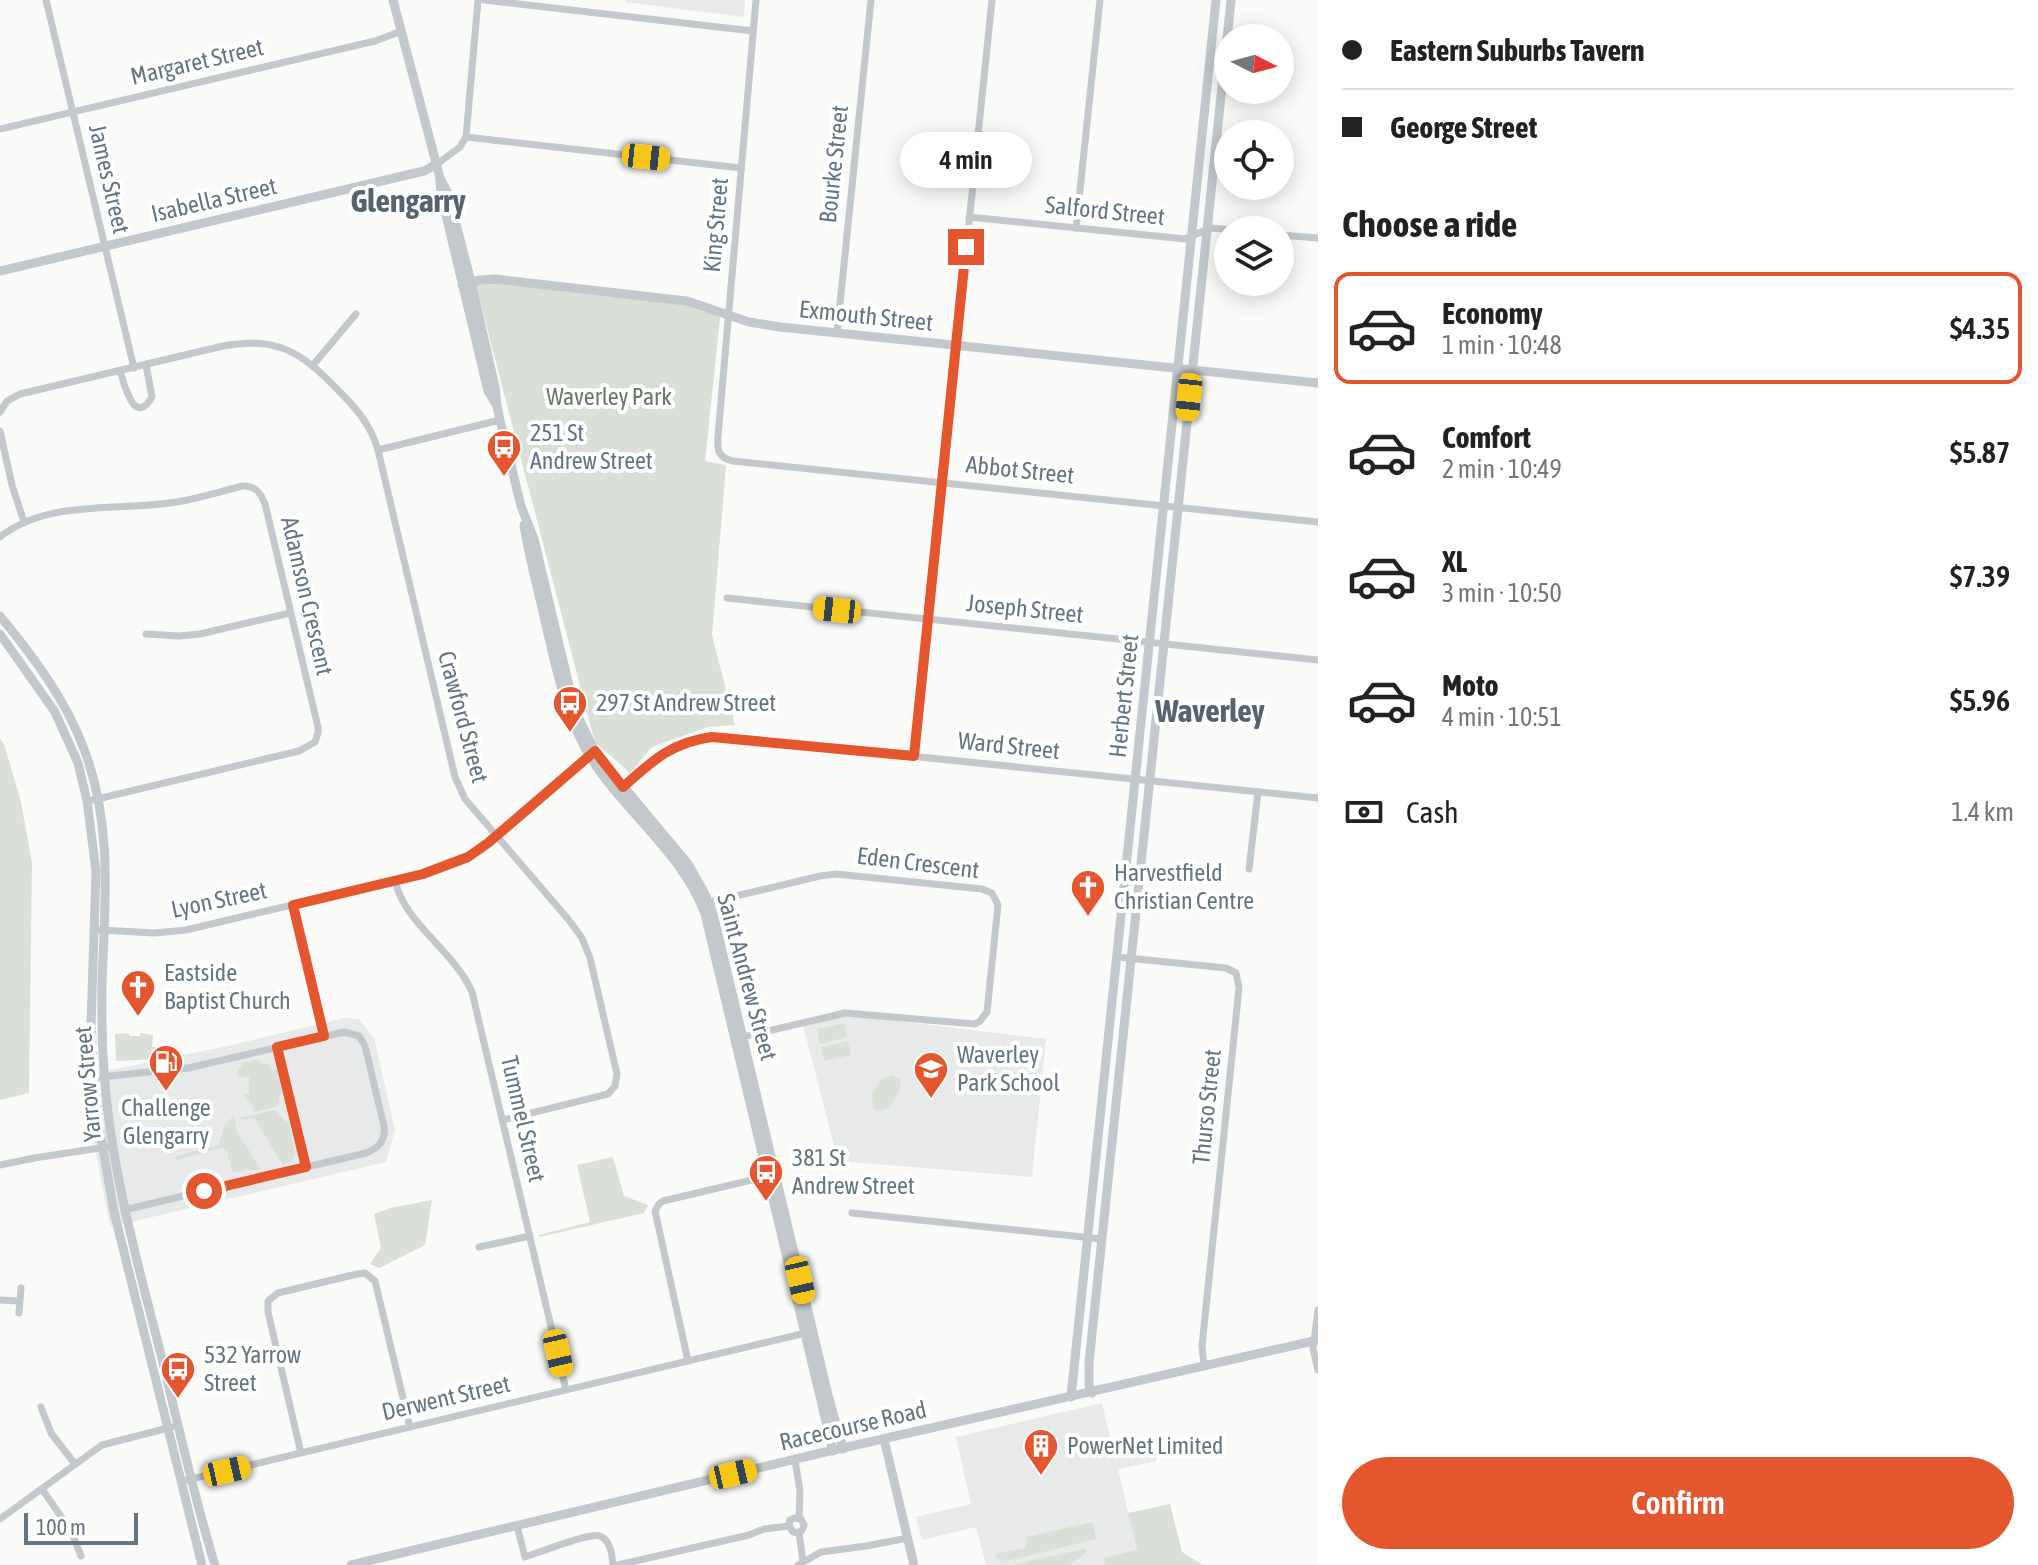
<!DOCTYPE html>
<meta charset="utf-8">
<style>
body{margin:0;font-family:"Asap Condensed",sans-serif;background:#f6f6f6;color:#222;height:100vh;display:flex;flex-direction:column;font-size:30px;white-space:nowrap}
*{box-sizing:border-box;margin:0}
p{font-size:26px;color:#767676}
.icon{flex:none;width:44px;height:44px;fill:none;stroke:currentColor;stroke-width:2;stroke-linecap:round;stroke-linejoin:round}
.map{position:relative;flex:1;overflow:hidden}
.sheet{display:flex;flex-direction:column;background:#fff;width:720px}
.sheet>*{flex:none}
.hud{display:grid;align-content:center;height:176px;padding:0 24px;background:#fff}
.needle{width:52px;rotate:96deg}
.buttons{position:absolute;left:1214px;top:24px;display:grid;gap:16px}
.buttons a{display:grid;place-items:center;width:80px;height:80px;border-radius:50%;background:#fff;box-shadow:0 4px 20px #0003;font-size:40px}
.scale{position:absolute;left:24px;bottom:20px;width:114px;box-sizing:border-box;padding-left:8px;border:4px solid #657683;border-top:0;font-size:22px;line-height:28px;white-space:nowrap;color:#657683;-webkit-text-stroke:6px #fff;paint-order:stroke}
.end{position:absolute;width:36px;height:36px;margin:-18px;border:10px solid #e4572e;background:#fff;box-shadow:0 0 0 4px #fff}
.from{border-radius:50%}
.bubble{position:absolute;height:56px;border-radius:28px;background:#fff;box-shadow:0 4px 20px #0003;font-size:26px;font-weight:600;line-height:56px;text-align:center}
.car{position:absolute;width:24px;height:48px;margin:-24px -12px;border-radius:10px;box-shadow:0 0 6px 2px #0007;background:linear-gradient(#f5c518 24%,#345 0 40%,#f5c518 0 76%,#345 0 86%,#f5c518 0)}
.hud b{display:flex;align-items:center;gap:28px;height:76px;font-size:30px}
.hud b+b{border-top:2px solid #e0e0e0}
.hud i{width:20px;height:20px;background:#222}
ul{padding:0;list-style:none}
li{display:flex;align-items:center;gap:24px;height:112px;margin:0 16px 12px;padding:0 8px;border:4px solid transparent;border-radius:16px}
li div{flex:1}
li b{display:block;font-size:30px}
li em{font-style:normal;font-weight:600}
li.current{border-color:#e4572e}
li>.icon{width:72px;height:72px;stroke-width:1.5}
h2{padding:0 24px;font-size:36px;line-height:96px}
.pay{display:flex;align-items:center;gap:20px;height:88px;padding:0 24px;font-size:30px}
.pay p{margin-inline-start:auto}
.action{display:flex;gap:16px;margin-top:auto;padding:16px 24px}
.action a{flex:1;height:92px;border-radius:48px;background:#e4572e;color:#fff;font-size:32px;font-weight:600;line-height:92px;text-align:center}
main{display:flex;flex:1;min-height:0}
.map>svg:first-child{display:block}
</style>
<main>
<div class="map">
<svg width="1318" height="1565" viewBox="0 0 1318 1565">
<rect width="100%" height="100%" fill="#fafaf8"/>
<g fill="#e8e9e9">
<path d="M626,0H745L744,17L625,2Z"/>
<path d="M848,1015L1046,1039L1032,1177L838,1161L803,1025Z"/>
<path d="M344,1018L359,1019L374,1038L395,1130L386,1162L110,1227L81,1076L232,1045Z"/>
<path d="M1102,1403L1115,1459L1154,1450L1157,1461L1118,1469L1137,1551L1104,1558L1105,1565H986L976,1527L922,1540L916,1517L971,1504L956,1437Z"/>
</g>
<g fill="#dadfd7">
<path d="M474,278L721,309L705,461L726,465L712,635L735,725L708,727L652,747L630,773L596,743L591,728Z"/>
<path d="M0,739L4,744L21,802L32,863L29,1093L0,1100Z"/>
<path d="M844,1023L847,1037L820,1044L817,1029Z"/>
<path d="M128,1033L130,1036H140V1033L153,1035L152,1046L159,1049V1059L116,1061L115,1034Z"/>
<path d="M848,1041L851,1055L824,1061L821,1047Z"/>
<path d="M256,1060L260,1061V1064H267L272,1069L277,1070L282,1093L279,1096V1106L254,1112L251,1102L246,1099L244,1095L249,1093V1077L239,1078L237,1069L240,1068L243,1063Z"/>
<path d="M893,1075L901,1080C900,1094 894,1104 882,1112L873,1108L872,1094L880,1080Z"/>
<path d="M275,1110L285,1121L289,1122L295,1155L291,1162L282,1164L254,1118L242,1120L241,1118Z"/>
<path d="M234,1116L237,1132L261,1169L232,1172L227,1150L221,1148L177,1160L176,1156L219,1145L224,1125Z"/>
<path d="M613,1157L624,1196L648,1205L644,1213L539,1237V1235L590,1222L577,1165Z"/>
<path d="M432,1200L425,1245L379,1268L370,1264L381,1248L374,1214L390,1208Z"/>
<path d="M1170,1504L1182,1552L1203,1565H1105L1103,1558L1137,1550L1128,1513Z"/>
<path d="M1092,1522L1096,1539L1006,1561L998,1559L994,1554L1026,1548L1027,1537Z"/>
<path d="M1084,1549H1086V1553L1069,1565H1012Z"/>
</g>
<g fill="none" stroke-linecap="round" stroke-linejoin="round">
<g stroke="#c3c8cc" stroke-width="7">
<path d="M46,0L134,368"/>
<path d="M484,0L753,31"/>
<path d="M756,0L718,436C717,450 718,458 733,461L1318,522"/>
<path d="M0,129L375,41L402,31"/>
<path d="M466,137L741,168"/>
<path d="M437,164L460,147L466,137L478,0"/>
<path d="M969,217L1185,239L1210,228L1235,230"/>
<path d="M1076,228L1100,0"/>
<path d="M1280,235L1318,238"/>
<path d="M837,333L871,0"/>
<path d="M313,365L356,314"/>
<path d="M120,371C124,383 134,428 152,397L146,365"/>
<path d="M0,412L7,401L20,394L223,346C277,336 301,352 337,389C356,408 371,425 378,450L455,777L465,799L568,919L582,938L590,958L617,1074L615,1086L608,1094L503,1120"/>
<path d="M0,431L12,485L24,522"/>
<path d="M378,450L500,420"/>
<path d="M0,537C47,500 113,511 169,503C194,500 218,492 242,486C255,485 261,493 265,504L318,727V733L315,742L299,751L93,800"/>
<path d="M727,598L1318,660"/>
<path d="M146,634L179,636L200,634L290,613"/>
<path d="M914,756L992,0"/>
<path d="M620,790C653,759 677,737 725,737L1318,798"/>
<path d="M1249,869L1258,792"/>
<path d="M395,880C404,924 454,950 472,992L566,1390"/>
<path d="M293,905L324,1036"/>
<path d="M704,906L715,901L820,876L836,874L982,889L992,893L998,905L987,1012L980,1021L975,1024L845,1013L738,1038"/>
<path d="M100,930L155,933L186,930L423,874L453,864L479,849L592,753"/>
<path d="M1117,957L1226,968L1236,973L1239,988L1202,1346L1204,1367"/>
<path d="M277,1047L306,1167"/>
<path d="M100,1077L188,1068L344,1032L359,1036L365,1046L384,1126C386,1140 379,1148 366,1153L124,1210"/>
<path d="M0,1165L34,1158L107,1147"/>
<path d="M852,1213L1102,1239"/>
<path d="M479,1247L530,1236"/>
<path d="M0,1300L19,1301"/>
<path d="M1318,1310L1313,1349L1318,1370"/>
<path d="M19,1313L21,1288"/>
<path d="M688,1361L655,1211L659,1204L663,1201L769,1176"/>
<path d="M41,1407L51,1433L75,1464"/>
<path d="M301,1453L268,1312V1301L278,1293L357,1274L365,1273L375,1281L410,1427"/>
<path d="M795,1460L800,1491L799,1518"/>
<path d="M187,1480L810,1332"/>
<path d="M42,1489L71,1531L81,1556"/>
<path d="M0,1519L102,1445L172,1427"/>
<path d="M517,1526L525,1557C538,1553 590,1532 600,1536C611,1541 612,1555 613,1565"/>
<path d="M799,1533L803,1561"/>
<path d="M618,1565L749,1535L764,1529L789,1526L793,1532C799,1534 803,1531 804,1525L801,1519L795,1518L790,1520L789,1526"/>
<path d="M798,1565L821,1552L866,1546L908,1538"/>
</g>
<g stroke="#c3c8cc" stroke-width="9">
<path d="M393,0L440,178L448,193L471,282L495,387L497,406L500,420L521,506L534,539L570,690L580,721L595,751L608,768L688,864L703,890L713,913L828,1395L843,1449"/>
<path d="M440,181L441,194L488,391L495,403"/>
<path d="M0,271L424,171L437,164"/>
<path d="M462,285L479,280L495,279L660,298L687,301L749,322L780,327L1318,383"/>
<path d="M524,525C529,557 538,589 545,621C557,671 566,722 596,766C631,817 683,855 705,914L833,1451"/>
<path d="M0,616C33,656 66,700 84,749C113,825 105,903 102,983C101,1031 103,1080 110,1128C121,1206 143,1283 162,1359C179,1428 194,1497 215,1565"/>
<path d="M0,634L55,712L78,763L87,801L96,871L91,1026L94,1078L99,1126L114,1212L202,1565"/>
<path d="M1092,1393L1089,1385V1363L1231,0"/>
<path d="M1071,1397L1216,0"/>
<path d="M884,1439L914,1565"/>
<path d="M351,1565L821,1453L1318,1340"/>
</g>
</g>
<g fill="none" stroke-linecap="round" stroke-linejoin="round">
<path stroke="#e4572e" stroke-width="10" d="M204,1191L306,1167L277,1047L324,1036L293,905L423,874L468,857L488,843L595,751L623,787C652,761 672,742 712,737L914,756L966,247"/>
</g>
<defs>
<g id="bus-pin" transform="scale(1.8)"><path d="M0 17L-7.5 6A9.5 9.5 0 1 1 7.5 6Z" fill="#e4572e" stroke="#fff"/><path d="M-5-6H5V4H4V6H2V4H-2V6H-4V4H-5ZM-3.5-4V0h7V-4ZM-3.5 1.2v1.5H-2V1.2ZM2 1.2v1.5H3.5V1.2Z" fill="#fff"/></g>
<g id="church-pin" transform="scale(1.8)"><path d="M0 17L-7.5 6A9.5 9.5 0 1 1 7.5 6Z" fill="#e4572e" stroke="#fff"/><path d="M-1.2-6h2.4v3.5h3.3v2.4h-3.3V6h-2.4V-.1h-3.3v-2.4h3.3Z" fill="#fff"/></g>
<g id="fuel-pin" transform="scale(1.8)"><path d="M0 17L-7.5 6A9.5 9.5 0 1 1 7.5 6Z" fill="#e4572e" stroke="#fff"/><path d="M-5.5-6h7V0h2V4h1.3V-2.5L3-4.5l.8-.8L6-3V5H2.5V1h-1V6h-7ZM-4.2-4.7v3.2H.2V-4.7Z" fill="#fff"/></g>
<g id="school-pin" transform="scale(1.8)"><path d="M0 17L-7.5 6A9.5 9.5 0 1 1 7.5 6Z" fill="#e4572e" stroke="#fff"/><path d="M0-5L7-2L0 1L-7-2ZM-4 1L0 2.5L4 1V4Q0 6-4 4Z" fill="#fff"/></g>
<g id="building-pin" transform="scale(1.8)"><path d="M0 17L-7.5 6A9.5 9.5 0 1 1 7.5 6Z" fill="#e4572e" stroke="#fff"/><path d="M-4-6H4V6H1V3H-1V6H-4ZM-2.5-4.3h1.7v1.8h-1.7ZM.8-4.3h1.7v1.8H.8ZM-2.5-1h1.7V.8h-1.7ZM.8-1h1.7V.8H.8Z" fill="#fff"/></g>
</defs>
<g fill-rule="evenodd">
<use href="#bus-pin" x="504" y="447"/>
<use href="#bus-pin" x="570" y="703"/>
<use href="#church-pin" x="1088" y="887"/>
<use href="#church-pin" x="138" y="987"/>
<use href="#fuel-pin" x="166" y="1062"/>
<use href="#school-pin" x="931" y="1069"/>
<use href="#bus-pin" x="766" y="1172"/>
<use href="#bus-pin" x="178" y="1369"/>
<use href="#building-pin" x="1041" y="1446"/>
</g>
<g text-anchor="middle" stroke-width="8" stroke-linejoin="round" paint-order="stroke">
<g font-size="24" fill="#657683" stroke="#fff">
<text transform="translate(197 62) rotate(-13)" y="8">Margaret Street</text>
<text transform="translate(834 164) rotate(-84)" y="8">Bourke Street</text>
<text transform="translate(109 179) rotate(77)" y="8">James Street</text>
<text transform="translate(214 200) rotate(-13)" y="8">Isabella Street</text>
<text transform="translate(1105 211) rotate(6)" y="8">Salford Street</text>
<text transform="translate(716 225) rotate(-85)" y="8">King Street</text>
<text transform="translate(866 316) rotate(6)" y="8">Exmouth Street</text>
<text transform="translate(1020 470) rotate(6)" y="8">Abbot Street</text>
<text transform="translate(307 596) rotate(77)" y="8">Adamson Crescent</text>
<text transform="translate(1025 609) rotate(6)" y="8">Joseph Street</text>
<text transform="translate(1124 696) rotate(-84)" y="8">Herbert Street</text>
<text transform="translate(463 717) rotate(75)" y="8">Crawford Street</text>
<text transform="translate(1009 746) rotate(6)" y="8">Ward Street</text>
<text transform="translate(918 863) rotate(7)" y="8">Eden Crescent</text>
<text transform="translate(219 900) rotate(-12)" y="8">Lyon Street</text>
<text transform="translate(747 977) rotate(75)" y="8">Saint Andrew Street</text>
<text transform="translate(88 1084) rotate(-95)" y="8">Yarrow Street</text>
<text transform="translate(1207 1107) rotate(-84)" y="8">Thurso Street</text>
<text transform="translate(523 1119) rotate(77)" y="8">Tummel Street</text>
<text transform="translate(446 1398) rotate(-13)" y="8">Derwent Street</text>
<text transform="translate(853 1426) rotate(-13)" y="8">Racecourse Road</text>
</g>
<g font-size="24" fill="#687a64" stroke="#fff">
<text x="609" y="405">Waverley Park</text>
</g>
<g font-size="24" fill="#657683" stroke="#fff" text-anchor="start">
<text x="530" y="441">251 St<tspan x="530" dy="28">Andrew Street</tspan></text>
<text x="596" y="711">297 St Andrew Street</text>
<text x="1114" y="881">Harvestfield<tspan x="1114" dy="28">Christian Centre</tspan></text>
<text x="164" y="981">Eastside<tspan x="164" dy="28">Baptist Church</tspan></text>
<text x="957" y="1063">Waverley<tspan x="957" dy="28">Park School</tspan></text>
<text x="166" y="1116" text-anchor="middle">Challenge<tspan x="166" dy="28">Glengarry</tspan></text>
<text x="792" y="1166">381 St<tspan x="792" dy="28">Andrew Street</tspan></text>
<text x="204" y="1363">532 Yarrow<tspan x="204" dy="28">Street</tspan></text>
<text x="1067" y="1454">PowerNet Limited</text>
</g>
<g font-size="32" font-weight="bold" fill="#57646e" stroke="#fff">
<text x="408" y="212">Glengarry</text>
<text x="1210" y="722">Waverley</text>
</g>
</g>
</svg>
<div class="buttons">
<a><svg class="needle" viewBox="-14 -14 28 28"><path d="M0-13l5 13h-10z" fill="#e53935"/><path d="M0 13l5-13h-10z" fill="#767676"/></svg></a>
<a><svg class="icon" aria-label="locate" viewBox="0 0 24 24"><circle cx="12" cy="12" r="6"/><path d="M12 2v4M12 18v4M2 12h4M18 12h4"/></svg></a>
<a><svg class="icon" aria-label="layers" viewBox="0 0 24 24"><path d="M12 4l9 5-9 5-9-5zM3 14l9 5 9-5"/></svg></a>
</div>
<div class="scale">100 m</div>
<i class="end from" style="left:204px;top:1191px"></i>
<i class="end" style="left:966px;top:247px"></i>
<div class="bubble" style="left:900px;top:132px;width:132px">4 min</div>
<i class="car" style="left:646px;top:157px;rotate:96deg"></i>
<i class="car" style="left:1189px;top:397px;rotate:186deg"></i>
<i class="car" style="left:837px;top:610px;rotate:276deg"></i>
<i class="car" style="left:800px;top:1280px;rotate:167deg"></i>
<i class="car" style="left:558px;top:1353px;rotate:167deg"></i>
<i class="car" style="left:227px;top:1471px;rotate:77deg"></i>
<i class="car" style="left:733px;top:1474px;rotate:77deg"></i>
</div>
<section class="sheet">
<div class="hud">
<b><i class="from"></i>Eastern Suburbs Tavern</b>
<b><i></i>George Street</b>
</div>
<h2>Choose a ride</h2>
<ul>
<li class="current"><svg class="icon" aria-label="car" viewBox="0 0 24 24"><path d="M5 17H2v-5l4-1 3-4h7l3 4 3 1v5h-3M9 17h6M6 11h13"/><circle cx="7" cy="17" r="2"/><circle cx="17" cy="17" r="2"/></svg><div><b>Economy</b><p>1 min · 10:48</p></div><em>$4.35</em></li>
<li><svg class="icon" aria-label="car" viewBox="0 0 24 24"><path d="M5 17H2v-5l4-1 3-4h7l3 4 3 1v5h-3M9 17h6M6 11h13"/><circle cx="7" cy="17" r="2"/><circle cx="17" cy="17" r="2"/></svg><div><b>Comfort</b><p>2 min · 10:49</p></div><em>$5.87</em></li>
<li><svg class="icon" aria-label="car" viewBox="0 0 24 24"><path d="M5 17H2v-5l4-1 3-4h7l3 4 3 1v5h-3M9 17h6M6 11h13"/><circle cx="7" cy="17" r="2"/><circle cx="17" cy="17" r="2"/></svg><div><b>XL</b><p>3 min · 10:50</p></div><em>$7.39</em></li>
<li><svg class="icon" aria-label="car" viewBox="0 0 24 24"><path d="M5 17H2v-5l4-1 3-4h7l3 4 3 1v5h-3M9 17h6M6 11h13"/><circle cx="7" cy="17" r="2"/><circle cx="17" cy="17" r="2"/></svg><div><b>Moto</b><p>4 min · 10:51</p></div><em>$5.96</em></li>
</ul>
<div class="pay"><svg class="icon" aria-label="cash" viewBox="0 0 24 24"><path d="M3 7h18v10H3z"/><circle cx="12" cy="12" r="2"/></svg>Cash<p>1.4 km</p></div>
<div class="action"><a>Confirm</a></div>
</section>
</main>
